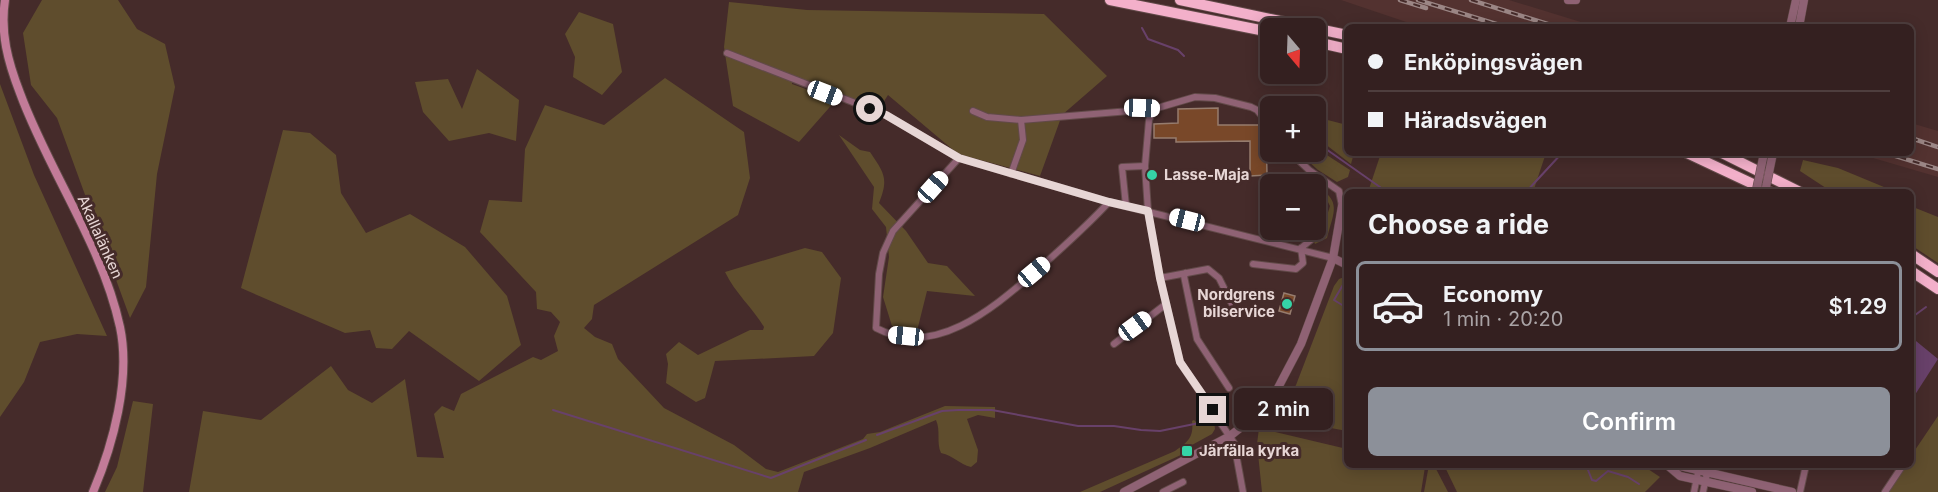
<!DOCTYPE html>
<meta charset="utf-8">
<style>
body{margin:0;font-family:Inter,sans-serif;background:#3f2d2d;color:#f1f3f6;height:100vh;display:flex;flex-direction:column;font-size:22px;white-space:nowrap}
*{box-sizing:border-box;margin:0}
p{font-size:20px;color:#a9a3a5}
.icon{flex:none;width:33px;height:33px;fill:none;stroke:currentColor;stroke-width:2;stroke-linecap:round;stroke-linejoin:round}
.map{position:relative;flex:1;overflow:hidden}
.details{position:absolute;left:1344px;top:189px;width:570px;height:279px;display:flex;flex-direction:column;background:#342020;border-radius:9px;box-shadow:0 3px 15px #0003,0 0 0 2px #4e3e3e}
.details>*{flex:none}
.banner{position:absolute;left:1344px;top:24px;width:570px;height:132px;border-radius:9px;box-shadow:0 3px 15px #0003,0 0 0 2px #4e3e3e;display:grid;align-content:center;height:132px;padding:0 24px;background:#342020}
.needle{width:39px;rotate:161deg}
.tools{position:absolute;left:1260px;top:18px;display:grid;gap:12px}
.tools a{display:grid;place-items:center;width:66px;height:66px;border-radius:9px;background:#342020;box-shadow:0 3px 15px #0003,0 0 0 2px #4e3e3e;font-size:30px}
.end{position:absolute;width:27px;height:27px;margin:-14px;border:8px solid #e7d6d5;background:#111;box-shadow:0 0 0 3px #111}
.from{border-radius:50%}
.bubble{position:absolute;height:42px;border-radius:9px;background:#342020;box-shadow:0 3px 15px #0003,0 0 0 2px #4e3e3e;font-size:20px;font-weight:600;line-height:42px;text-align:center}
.car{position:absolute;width:18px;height:36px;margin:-18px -9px;border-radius:8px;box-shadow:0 0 4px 2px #0007;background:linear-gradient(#fff 24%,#345 0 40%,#fff 0 76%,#345 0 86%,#fff 0)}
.banner b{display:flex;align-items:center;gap:21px;height:57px;font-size:22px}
.banner b+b{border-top:2px solid #4e3e3e}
.banner i{width:15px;height:15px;background:#f1f3f6}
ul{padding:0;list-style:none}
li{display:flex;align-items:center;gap:18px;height:90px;margin:0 12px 9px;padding:0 12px;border:3px solid transparent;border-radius:9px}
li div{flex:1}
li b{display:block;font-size:22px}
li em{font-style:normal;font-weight:600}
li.selected{border-color:#8c9099}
li>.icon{width:54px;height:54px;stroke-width:1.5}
h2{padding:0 24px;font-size:27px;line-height:72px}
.primary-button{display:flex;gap:12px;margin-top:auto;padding:12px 24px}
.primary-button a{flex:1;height:69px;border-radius:9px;background:#8c9099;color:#fff;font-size:24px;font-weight:600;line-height:69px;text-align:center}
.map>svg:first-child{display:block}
</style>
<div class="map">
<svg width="1938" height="492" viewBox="0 0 1938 492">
<rect width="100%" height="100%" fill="#452b2a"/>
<g fill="#533230">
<path d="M1341,0H1509L1597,27H1421Z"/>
<path d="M1911,123L1938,131V177L1856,153H1911Z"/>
</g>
<g fill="#5f4d2d">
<path d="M42,0H118L137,29L165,44L175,87L157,174L146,287L130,318L57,118L31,85L23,33Z"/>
<path d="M729,2L807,10L1044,14L1107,76L1062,115L1040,176L958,154L888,95L879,109L792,77V84L836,100L799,142L733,106L724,47Z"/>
<path d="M579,12L613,24L622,72L602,95L573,77L575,57L565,34Z"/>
<path d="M477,69L519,100L516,141L489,133L449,141L423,112L415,82L448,79L462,109Z"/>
<path d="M665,78L744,132L750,178L738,215L594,305L592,319L584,328L595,337L612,344L618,359L664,408L734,445L766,469L778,472L863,439L867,434L880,432L945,406L995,407V418L978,415L967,419L978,450L977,462L971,467C959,464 954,456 941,453C936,442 941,431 936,420L870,448L804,472L798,492H189L203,411L261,420L331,366L348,390L372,403L405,379L417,457L444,458L434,414L442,406L454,411L461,394L533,357L541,360L558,351L554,336L560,322L551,312L537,309L536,292L480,232L489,200L522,202L525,149L545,105L604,125Z"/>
<path d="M0,84L34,175L107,336L77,334L40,342L24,382L0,417Z"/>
<path d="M1316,117L1347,125V153H1354L1351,164L1316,137Z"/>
<path d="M283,130L310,133L336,155L341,193L366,233L410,214L465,247L507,296L521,345L479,381L409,331L392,349L376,348L370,330L345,333L241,288Z"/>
<path d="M839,135L860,150L870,152C884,173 889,178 879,203L906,231L928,263L947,266L975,296L927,291L917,331L892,326L883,297L889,257L886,227L872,209L874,187Z"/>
<path d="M1316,148L1350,170L1348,177L1337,182L1318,170L1298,152H1316Z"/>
<path d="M1381,153H1546L1533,192H1368Z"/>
<path d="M1803,160L1838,168L1896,192H1832L1800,171Z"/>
<path d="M1316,185C1342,202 1334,211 1327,238L1315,244L1313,239L1315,234L1321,235L1330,206L1325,196L1316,193Z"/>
<path d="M1911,197L1913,207L1938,217V263L1911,245Z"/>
<path d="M805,248L822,252L841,278L833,333L814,356L715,361L705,398L696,402L666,383L668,364L666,354L679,342L698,355L750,330H763L764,327C752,307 735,293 725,272Z"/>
<path d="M1347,276V431L1309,424L1278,414L1296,385L1334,286L1339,279Z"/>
<path d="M133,401L153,404L143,492H105L117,467Z"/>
<path d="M1938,416V492H1887L1905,465H1911V456Z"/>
<path d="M1194,420L1196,422L1214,421L1215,429L1212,434L1181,451L1183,454L1100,492H1080L1175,451C1188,442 1194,437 1192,421Z"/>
<path d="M1259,428L1347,449V465L1425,467L1421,492H1262L1257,444Z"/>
<path d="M1429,465H1434L1448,492H1424Z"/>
<path d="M1444,465H1642L1660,477L1645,492H1457Z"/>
</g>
<path fill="#68416a" d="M1916,341L1938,359L1911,401V343Z"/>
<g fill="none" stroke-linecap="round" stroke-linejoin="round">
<g stroke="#68416a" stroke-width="2">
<path d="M1142,28L1148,39L1178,50L1184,56"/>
<path d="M1316,142L1387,192"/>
<path d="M1526,192L1562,153"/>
<path d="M1347,278L1334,300L1347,308"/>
<path d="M1911,318L1926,307"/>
<path d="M553,410L771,478L866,440"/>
<path d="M877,435L942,411L958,410H992L1078,426H1114L1141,430L1160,431L1204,422"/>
<path d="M1592,465L1588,470L1592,480L1596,481L1608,471L1628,477L1639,484"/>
</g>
</g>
<g fill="#794829" stroke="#967c6e" stroke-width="1.5">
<path d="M1218,108V125H1260L1261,131H1266L1267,175L1250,176V141L1176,142V138H1154V124L1178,123V109Z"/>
<path d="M1284,293L1295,296L1290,314L1279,311Z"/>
</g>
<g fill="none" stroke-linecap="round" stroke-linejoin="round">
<g stroke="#624a49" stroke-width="8">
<g id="minor">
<path d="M727,53L886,115L959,158L1109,202L1333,258"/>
<path d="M1154,109L1149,120L1145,166L1148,211L1160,278L1180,362L1234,443L1243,492"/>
<path d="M973,111L987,117L1021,120"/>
<path d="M1290,152L1309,170L1339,191L1342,206"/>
<path d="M959,158L893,231L883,253L879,274L876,328C935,359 993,308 1035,272C1061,249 1086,227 1109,202"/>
<path d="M1011,174L1023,140L1021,120L1154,109L1195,97L1215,98L1251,107L1257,110L1270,126"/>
<path d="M1313,184L1315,175"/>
<path d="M1126,206L1122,167L1145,166"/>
<path d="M1301,248L1311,240L1312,233"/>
<path d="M1253,264L1296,269L1303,263L1301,248"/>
<path d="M1186,273L1184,276L1197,339L1229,388"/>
<path d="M1160,278L1208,269L1219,278L1232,304"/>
<path d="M1114,344L1166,304"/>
<path d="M1163,492L1183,482"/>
<path d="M1694,492L1698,472"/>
<path d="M1703,492L1706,478"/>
<path d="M1800,492L1806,465"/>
<path d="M1885,492L1903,465"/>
</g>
</g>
<g stroke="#624a49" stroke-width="9">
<g id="tertiary">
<path d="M1568,0H1576"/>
<path d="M1790,27L1796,0"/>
<path d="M1799,27L1804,0"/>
<path d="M1333,258L1347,265"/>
<path d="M1667,465L1680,476L1752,492"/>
<path d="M1676,465L1792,492"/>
<path d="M1707,474L1709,465"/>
<path d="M1124,492L1230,436L1269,405L1301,344L1333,258L1342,206"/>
</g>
</g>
<g stroke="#624a49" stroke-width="10">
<path id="secondary" d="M5,0C0,33 8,62 20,93C49,172 102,244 120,327C131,379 113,445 93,492"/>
</g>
<g stroke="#624a49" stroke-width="12">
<g id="motorway">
<path d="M1110,0L1270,32"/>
<path d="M1180,0L1347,35"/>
<path d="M1316,42L1347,49"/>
<path d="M1687,153L1770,192"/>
<path d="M1722,153L1800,192"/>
<path d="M1911,254L1938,272"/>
<path d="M1911,271L1938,289"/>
</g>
</g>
<use href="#minor" stroke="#8f6274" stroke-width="6"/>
<use href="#tertiary" stroke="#8f6274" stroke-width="8"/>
<use href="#secondary" stroke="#c27b98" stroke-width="8"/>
<use href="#motorway" stroke="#f3b0ca" stroke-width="10"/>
<g stroke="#9b8685" stroke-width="4.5">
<g id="rail">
<path d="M1400,0L1426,8"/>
<path d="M1418,0L1506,27"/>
<path d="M1471,0L1557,27"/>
<path d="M1911,138L1938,147"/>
<path d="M1886,153L1938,169"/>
</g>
</g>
<use href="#rail" stroke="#452b2a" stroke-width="2" stroke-dasharray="7" stroke-linecap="butt"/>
<g stroke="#624a49" stroke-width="9" stroke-linecap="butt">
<g id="tertiary-bridge">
<path d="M1756,192L1764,153"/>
<path d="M1765,192L1773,153"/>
</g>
</g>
<use href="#tertiary-bridge" stroke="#8f6274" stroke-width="8"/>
</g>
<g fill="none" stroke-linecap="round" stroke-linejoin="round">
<path stroke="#e7d6d5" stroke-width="8" d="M870,109L886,115L959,158L1109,202L1148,211L1160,278L1180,362L1213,410"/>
</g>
<g fill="#35d4a7" stroke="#452b2a" stroke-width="2">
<circle cx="1152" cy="175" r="6"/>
<circle cx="1287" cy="304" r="6"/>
<rect x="1181" y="445" width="12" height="12" rx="3"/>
</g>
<g text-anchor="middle" stroke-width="6" stroke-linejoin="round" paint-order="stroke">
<g font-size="15" font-weight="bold" fill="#e7d6d5" stroke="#452b2a" text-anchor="start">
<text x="1164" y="180">Lasse-Maja</text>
<text x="1275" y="300" text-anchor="end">Nordgrens<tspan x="1275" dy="17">bilservice</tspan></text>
<text x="1199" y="456">Järfälla kyrka</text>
</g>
<g font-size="15" fill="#e7d6d5" stroke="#452b2a">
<text transform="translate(100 237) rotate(66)" y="5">Akallalänken</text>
</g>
</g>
</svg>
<div class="tools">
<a><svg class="needle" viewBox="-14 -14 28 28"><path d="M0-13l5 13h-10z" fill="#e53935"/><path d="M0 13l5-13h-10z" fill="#a9a3a5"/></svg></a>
<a>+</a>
<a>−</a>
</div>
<i class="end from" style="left:870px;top:109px"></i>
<i class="end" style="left:1213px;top:410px"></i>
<div class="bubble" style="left:1234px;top:388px;width:99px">2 min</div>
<i class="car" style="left:825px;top:93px;rotate:111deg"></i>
<i class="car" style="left:1142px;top:108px;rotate:92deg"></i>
<i class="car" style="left:933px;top:187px;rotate:42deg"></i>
<i class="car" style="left:1187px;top:220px;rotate:284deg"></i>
<i class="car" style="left:1034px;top:272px;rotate:50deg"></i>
<i class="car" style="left:1135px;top:326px;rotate:54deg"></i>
<i class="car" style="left:906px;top:336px;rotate:276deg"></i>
<div class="banner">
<b><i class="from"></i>Enköpingsvägen</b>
<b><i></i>Häradsvägen</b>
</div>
<section class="details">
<h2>Choose a ride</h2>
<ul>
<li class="selected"><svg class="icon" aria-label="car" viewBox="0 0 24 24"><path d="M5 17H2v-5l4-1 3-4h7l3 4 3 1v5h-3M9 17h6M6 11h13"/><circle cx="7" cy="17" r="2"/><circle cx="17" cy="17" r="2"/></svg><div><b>Economy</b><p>1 min · 20:20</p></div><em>$1.29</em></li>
</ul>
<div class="primary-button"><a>Confirm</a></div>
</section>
</div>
